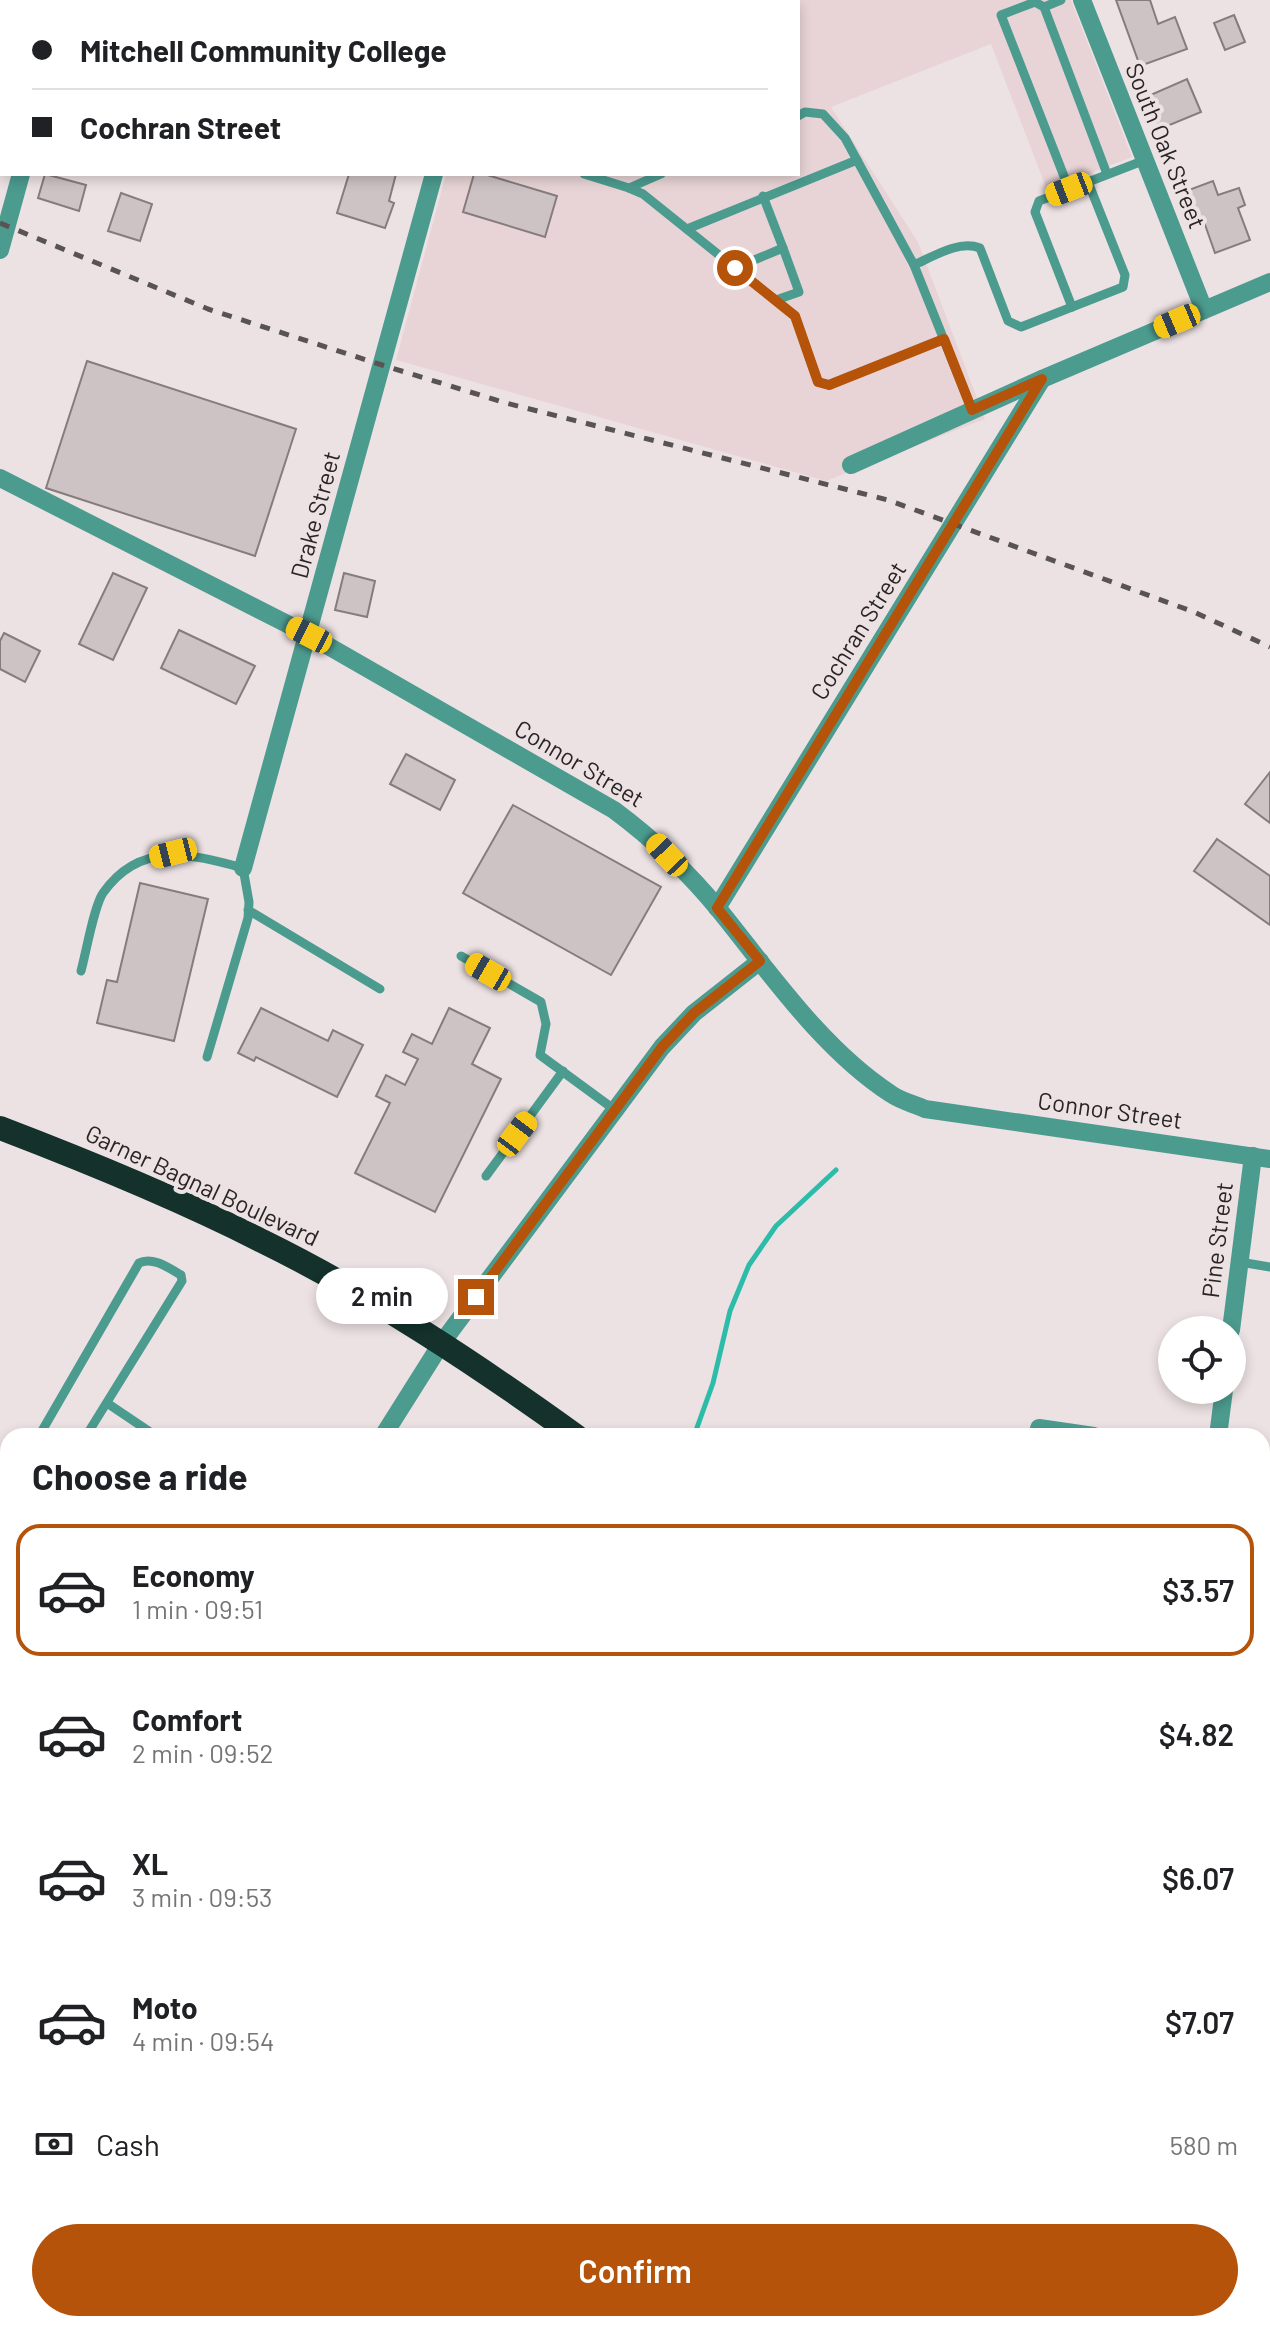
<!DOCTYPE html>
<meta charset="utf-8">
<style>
body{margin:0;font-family:Barlow,sans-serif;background:#f6f6f6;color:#202124;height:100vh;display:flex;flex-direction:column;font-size:30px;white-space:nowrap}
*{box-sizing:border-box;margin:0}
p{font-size:26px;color:#757577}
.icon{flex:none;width:44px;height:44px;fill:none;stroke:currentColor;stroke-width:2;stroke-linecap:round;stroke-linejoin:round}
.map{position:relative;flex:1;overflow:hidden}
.sheet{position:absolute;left:0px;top:1428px;width:1270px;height:904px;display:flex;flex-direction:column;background:#fff;border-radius:24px 24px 0 0;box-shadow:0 4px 12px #0003}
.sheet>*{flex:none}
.banner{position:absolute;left:0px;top:0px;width:800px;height:176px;box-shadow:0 4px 12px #0003;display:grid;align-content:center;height:176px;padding:0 32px;background:#fff}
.controls{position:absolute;left:1158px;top:1316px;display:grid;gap:16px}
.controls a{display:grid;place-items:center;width:88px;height:88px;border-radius:50%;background:#fff;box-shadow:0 4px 12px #0003;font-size:40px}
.end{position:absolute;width:36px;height:36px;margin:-18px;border:10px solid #b45309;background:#fff;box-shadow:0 0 0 4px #fff}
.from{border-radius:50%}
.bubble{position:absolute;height:56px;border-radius:28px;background:#fff;box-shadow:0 4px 12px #0003;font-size:26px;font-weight:600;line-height:56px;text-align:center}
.car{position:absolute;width:24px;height:48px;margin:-24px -12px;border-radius:10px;box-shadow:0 0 6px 2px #0007;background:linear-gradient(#f5c518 24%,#345 0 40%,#f5c518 0 76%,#345 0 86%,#f5c518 0)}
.banner b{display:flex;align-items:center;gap:28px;height:76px;font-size:30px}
.banner b+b{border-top:2px solid #e0e0e0}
.banner i{width:20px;height:20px;background:#202124}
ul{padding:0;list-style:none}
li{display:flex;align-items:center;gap:24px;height:132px;margin:0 16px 12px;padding:0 16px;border:4px solid transparent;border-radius:24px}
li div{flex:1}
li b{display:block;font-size:30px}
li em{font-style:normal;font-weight:600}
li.current{border-color:#b45309}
li>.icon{width:72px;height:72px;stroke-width:1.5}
h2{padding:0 32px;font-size:36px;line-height:96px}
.pay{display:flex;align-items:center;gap:20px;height:88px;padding:0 32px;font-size:30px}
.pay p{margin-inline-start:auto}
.cta{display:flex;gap:16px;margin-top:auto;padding:16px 32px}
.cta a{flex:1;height:92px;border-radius:48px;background:#b45309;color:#fff;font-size:32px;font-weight:600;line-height:92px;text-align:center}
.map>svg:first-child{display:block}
</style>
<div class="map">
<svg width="1270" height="2332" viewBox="0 0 1270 2332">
<rect width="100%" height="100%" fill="#ede2e3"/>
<path fill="#e8d4d6" d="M494,0H1071L1132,157L1047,190L991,44L831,107L918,242L985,419L826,481L396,360L446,174H798V2H493Z"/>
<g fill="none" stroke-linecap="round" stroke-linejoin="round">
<g stroke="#2dbcaa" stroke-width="5">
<path d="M694,1436L713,1383L730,1311L749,1265L776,1226L836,1170"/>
<path d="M305,2332L306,2324"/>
</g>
</g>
<g fill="#cec3c4" stroke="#867c7d" stroke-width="2">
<path d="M1116,0H1150L1158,24L1175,17L1187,49L1140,66Z"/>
<path d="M1234,15L1245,42L1225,50L1214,23Z"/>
<path d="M1187,79L1201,112L1160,129L1146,97Z"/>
<path d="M45,174L86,185L79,211L38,198Z"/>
<path d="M349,174H396L389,201L394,203L385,228L337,213Z"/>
<path d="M474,174H484L557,196L545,237L463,212Z"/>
<path d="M1213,181L1218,195L1239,188L1245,205L1238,208L1250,240L1215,253L1203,219L1196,222L1186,191Z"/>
<path d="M121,193L152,204L140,241L108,231Z"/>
<path d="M87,361L296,429L255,556L46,488Z"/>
<path d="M113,573L147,588L113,660L79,644Z"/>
<path d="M344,573L375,581L367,617L335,610Z"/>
<path d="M179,630L255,666L236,704L161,668Z"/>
<path d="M4,633L40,651L25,682L0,669V641Z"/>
<path d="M406,754L455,780L440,810L390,784Z"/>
<path d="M1270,772V823L1245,804Z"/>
<path d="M513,805L661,887L611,975L463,893Z"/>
<path d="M1217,839L1270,876V925L1194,871Z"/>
<path d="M140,883L208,899L174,1041L97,1023L107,980L117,982Z"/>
<path d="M261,1008L328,1041L333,1030L363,1045L337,1097L256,1057L254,1061L238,1053Z"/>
<path d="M449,1008L490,1028L472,1064L501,1079L435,1212L355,1173L390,1103L376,1096L386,1075L405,1085L418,1059L403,1052L412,1034L432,1044Z"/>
</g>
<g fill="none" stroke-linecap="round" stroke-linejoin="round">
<g stroke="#4c9b8f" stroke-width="9">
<path d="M1044,7L1061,0"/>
<path d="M798,116L805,112L823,114L845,138L914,265"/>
<path d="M584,174L629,188"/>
<path d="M661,174L629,188L643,194L795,316L818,382L829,385L944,339"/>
<path d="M1069,189L1001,15L1035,2L1044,7L1107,174"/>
<path d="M687,229L857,160"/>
<path d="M735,268L783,248L763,196"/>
<path d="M776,300L799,292L783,248"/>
<path d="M1072,307L1123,287L1125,275L1088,182"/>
<path d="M972,410L914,265C934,256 959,240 980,248L1008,321L1021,327L1072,307L1035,212L1039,201L1145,160"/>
<path d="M248,910L380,989"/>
<path d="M461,956L541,1002L546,1024L540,1055L615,1110"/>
<path d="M81,971C86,953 94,906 103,893C140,840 191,854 243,868L249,902L248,918L207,1057"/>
<path d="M486,1176L563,1071"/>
<path d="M1240,1262L1270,1267"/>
<path d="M107,1403L156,1436"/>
<path d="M39,1436L139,1263C152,1256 169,1268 181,1275L182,1281L86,1436"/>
<path d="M1262,1703L1270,1705"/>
<path d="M1135,2324L1137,2332"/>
</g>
<g stroke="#4c9b8f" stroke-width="18">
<path d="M1082,0L1204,310"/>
<path d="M67,2L68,0"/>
<path d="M481,2L482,0"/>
<path d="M0,250L21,174"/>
<path d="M851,465L1042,379L1270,282"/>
<path d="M0,478L309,635L614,810C653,839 689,873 720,911C770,973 823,1050 891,1094C901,1101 914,1104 925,1109L1270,1159"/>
<path d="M243,868L434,174"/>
<path d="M717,908L1042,379"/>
<path d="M1231,1330L1253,1156"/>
<path d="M1039,1428L1094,1436"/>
<path d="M383,1436L441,1344L662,1047L694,1013L760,961"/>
<path d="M1218,1436L1224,1390"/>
<path d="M0,1550H8"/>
<path d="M0,1831L8,1824"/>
<path d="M1262,2000H1270"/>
<path d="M1262,2250L1270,2248"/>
<path d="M1017,2332L1039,2324"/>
</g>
<g stroke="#14312c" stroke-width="24">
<path d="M0,1128C89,1162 177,1198 262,1241C372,1295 476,1364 576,1436"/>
<path d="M1262,1909L1270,1913"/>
</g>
<g stroke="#595454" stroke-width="5" stroke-dasharray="10 10" stroke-linecap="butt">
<path d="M0,223L208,309L382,365L506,403L888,500L1194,612L1270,647"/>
<path d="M1262,1826L1270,1822"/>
<path d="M108,2332L126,2324"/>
</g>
</g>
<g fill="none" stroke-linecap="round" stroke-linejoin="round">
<path stroke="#b45309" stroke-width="10" d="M476,1297L662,1047L694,1013L760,961L717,908L1042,379L972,410L944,339L829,385L818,382L795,316L735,268"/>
</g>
<g text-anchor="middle" stroke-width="8" stroke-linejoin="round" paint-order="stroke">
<g font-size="24" fill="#292525" stroke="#ede2e3">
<text transform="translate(1165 146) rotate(68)" y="8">South Oak Street</text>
<text transform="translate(316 515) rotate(-75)" y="8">Drake Street</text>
<text transform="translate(859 631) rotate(-58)" y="8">Cochran Street</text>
<text transform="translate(579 764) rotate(31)" y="8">Connor Street</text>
<text transform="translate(1110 1111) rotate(8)" y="8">Connor Street</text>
<text transform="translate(202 1186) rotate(25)" y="8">Garner Bagnal Boulevard</text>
<text transform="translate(1218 1240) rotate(-83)" y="8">Pine Street</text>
</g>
</g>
</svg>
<div class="controls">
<a><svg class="icon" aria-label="locate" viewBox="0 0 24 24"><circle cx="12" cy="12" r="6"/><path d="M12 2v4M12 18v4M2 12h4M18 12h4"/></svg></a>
</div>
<i class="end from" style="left:735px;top:268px"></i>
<i class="end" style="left:476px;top:1297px"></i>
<div class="bubble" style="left:316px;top:1268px;width:132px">2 min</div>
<i class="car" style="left:1069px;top:189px;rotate:249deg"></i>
<i class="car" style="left:1177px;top:321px;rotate:247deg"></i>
<i class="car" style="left:309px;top:635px;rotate:297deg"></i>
<i class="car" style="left:173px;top:853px;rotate:256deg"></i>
<i class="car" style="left:667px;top:855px;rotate:317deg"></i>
<i class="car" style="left:488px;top:972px;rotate:300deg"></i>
<i class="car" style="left:517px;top:1134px;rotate:37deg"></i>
<div class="banner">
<b><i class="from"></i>Mitchell Community College</b>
<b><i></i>Cochran Street</b>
</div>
<section class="sheet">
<h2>Choose a ride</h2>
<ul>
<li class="current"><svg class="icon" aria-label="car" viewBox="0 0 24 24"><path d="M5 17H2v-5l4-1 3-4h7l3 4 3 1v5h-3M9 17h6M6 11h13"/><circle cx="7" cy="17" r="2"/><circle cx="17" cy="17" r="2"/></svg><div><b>Economy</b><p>1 min · 09:51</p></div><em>$3.57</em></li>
<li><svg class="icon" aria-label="car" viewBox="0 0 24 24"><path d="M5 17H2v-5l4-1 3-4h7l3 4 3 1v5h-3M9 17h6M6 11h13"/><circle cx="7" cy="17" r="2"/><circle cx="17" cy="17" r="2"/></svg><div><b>Comfort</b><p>2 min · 09:52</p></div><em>$4.82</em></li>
<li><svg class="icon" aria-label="car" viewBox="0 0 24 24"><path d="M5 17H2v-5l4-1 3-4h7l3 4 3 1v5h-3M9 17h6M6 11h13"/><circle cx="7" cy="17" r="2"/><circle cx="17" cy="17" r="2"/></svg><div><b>XL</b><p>3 min · 09:53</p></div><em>$6.07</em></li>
<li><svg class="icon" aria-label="car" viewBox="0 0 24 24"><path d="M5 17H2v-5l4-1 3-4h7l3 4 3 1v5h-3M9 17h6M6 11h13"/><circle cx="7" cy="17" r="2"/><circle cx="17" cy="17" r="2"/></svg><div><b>Moto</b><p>4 min · 09:54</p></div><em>$7.07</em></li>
</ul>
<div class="pay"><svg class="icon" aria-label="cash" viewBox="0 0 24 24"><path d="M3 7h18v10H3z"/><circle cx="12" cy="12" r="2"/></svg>Cash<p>580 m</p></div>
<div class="cta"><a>Confirm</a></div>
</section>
</div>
